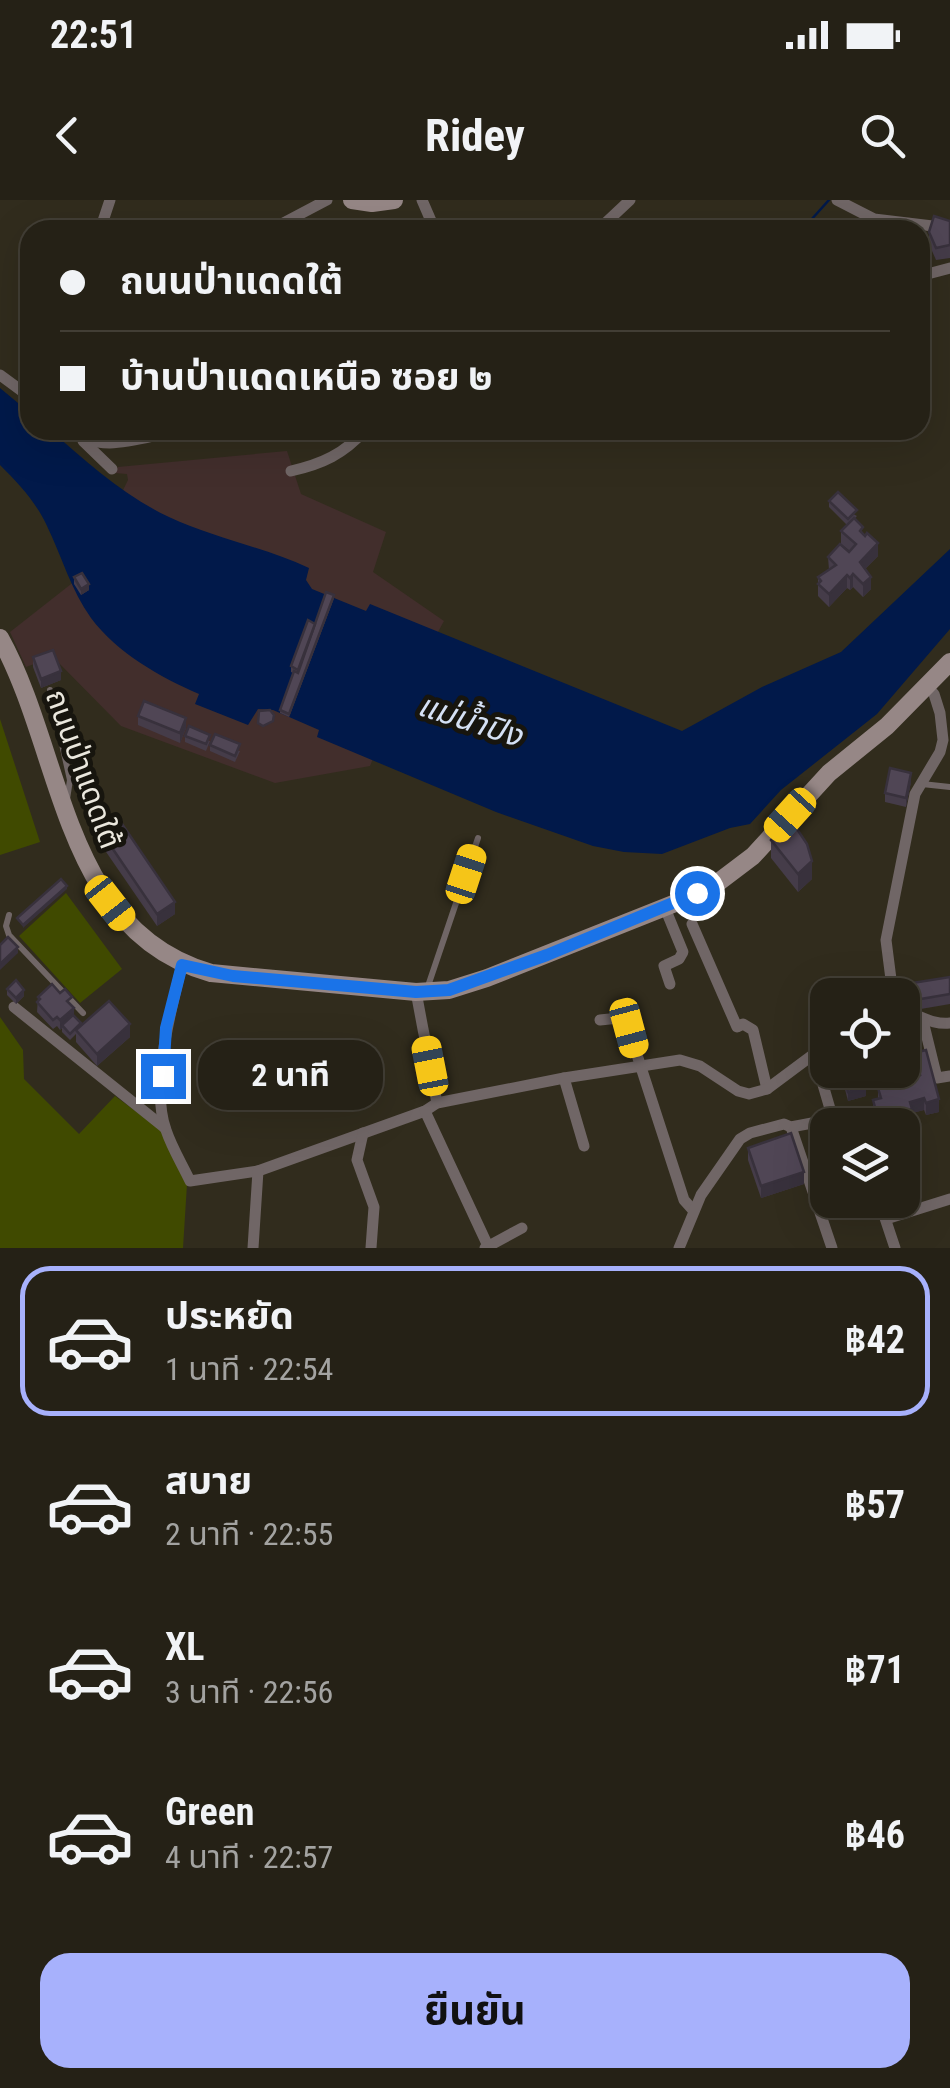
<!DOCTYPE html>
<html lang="th">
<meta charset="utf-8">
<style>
body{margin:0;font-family:"Roboto Condensed","Noto Sans Thai",sans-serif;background:#2d291f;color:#f1f3f6;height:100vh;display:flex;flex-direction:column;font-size:38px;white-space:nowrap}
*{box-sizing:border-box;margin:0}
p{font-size:32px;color:#a3a3a1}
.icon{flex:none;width:55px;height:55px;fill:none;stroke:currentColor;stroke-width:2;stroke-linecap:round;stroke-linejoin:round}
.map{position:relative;height:1048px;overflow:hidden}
.panel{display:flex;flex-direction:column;background:#252116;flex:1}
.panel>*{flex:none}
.banner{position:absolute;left:20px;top:20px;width:910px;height:220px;border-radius:30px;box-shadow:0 10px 40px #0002,0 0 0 2px #423e35;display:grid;align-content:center;height:220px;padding:0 40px;background:#252116}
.controls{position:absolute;left:810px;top:778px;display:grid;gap:20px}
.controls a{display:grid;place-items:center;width:110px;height:110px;border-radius:20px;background:#252116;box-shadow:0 10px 40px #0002,0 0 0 2px #423e35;font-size:50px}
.end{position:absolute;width:45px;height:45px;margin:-22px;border:12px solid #1a73e8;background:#fff;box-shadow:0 0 0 5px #fff}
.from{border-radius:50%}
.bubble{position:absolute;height:70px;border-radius:30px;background:#252116;box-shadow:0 10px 40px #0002,0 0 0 2px #423e35;font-size:32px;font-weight:700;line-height:70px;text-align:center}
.car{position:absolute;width:30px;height:60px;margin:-30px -15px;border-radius:12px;box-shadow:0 0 8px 2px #0007;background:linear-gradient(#f5c518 24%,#345 0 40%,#f5c518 0 76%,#345 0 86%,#f5c518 0)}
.banner b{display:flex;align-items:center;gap:35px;height:95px;font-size:38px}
.banner b+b{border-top:2px solid #423e35}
.banner i{width:25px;height:25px;background:#f1f3f6}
ul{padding:18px 0 0;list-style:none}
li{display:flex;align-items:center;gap:30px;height:150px;margin:0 20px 15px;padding:0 20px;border:5px solid transparent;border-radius:30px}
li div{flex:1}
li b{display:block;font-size:38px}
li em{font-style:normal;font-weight:700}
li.active{border-color:#a7b1fc}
li>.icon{width:90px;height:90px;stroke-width:1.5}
.cta{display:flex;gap:20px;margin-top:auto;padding:20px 40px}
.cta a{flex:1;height:115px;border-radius:30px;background:#a7b1fc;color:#111;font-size:40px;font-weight:700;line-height:115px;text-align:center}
.status{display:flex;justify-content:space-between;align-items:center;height:70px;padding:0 50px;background:#252116;direction:ltr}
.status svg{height:28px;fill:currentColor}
header{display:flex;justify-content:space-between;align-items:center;height:130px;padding:0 40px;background:#252116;font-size:45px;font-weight:700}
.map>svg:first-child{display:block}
</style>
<div class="status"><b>22:51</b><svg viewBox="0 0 49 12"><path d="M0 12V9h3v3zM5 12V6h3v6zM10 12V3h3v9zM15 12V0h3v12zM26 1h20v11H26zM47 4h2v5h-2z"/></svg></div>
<header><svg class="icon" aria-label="back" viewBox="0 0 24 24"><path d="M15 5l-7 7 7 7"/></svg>Ridey<svg class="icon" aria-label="search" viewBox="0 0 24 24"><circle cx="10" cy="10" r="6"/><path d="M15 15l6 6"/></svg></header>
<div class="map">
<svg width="950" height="1048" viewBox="0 0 950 1048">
<rect width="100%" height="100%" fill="#312c1d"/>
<path fill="#422e2c" d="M287,251L301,294L386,332L373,372L444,421L386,526L370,566L275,583L121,526L53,457L26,467L10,432L80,377L128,280L127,274L115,273L118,267Z"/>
<g fill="#404a00">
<path d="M0,519L40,642L0,655Z"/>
<path d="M66,693L122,769L80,803L19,736Z"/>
<path d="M0,817L23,850L24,879L79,934L115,896L161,930L187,984L183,1048H0Z"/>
</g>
<path fill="#01194a" d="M0,188L30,213V230H50C88,263 124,296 169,317C214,338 264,347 309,368L306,380L312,389L366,411L370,404L682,531L762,487L841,452L950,349V429L877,514L781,590L750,624L730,628L662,654L624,652L593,646L496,612L317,537L319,530L273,510L258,509L248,525L195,504L199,494C160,477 117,453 91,418C71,390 62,357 47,326C36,302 19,284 0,265Z"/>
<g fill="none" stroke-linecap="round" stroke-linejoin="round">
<path stroke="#01194a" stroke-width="2.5" d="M802,30L829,0"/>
<g stroke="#706666" stroke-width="6">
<path d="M50,490L70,580L67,599"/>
<path d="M922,584L950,587"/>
<path d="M9,715L6,726L9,735L83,813"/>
<path d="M427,789L478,638"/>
</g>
<g stroke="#706666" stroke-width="11">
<path d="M422,0L435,30"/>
<path d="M837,0L874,19L950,28"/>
<path d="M100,30L110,0"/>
<path d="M270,30L327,0"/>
<path d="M598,30L630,0"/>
<path d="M920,76L950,68"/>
<path d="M0,175L30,197"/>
<path d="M70,230C101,255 141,237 177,231"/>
<path d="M83,241L112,269"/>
<path d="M291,271C322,264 344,254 365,230"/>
<path d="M665,708L683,752L679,759L664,766L670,784"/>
<path d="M692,724L737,827L743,824L753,830L767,889"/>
<path d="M182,765C171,810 150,886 166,930C172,948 182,964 190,981L258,971L425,911L437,903L564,878L680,860L700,866L738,891L749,894L767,889L814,854"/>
<path d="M416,792L437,903"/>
<path d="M893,795L886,740L915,594L940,552L943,540L940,513L934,494L927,486"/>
<path d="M14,807L165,928"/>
<path d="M902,811C921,814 929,825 950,823"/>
<path d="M600,820L619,818L626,821L684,1000L693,1010"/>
<path d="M923,821L937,878L950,876"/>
<path d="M828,841L814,854L833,919L841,925"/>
<path d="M564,878L584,946"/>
<path d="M425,911L488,1046"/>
<path d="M791,927L832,1048"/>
<path d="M363,933L357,960L374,1007L371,1048"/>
<path d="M879,1000L895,1048"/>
<path d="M886,1019L950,999"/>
<path d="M253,1048L258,971"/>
<path d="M485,1048L522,1028"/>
<path d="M679,1048L701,995L740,939L750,933L784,924L791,927L833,919"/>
</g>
<g stroke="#968786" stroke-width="18">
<path d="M352,0L372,3L394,0"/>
<path d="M0,438C64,553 62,731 211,773L416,792L449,790L487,778L678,702L716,684L753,656L829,573L887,526L950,462"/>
</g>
</g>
<g fill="#453c49">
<path d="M950,21V58L936,60L929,44V32Z"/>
<path d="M829,301L857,316L854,319L878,356L865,369L871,389L863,397L853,387L850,390L847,388L829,407L818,396V377L829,370L828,357L850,351L841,344V331L847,325L829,307Z"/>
<path d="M74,377L89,390L81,395L74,384Z"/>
<path d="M334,398L289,517L280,513V510L293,473L291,472V466L315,424Z"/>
<path d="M33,457L61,480L41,488L33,467Z"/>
<path d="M138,516L186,528L180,543L138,525Z"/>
<path d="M185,536L210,541L206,551L185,542Z"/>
<path d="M210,545L240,551L235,562L210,551Z"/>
<path d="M911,582L906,607L885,602V593Z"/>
<path d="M102,633L175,714L157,726L102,646Z"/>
<path d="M771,640L812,679L798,692L771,658Z"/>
<path d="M950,777V804L909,811L906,784Z"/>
<path d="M7,789L24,796L16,804L7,795Z"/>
<path d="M60,793L72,806L74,816L81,823L130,837L97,866L76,842V834L70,840L62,832V828L60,830L57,826L53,829L37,812L38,797Z"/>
<path d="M914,853L939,912L926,915L924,910L912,913V921L899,925H877L873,912V900L878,898V888L887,886V874L907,878L917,876L914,865Z"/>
<path d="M840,870H862L866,896L848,901Z"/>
<path d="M748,948L804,984L761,998L748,960Z"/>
</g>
<g fill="#38313c">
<path d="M878,343V356L860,374V362Z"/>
<path d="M853,374V387L850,390V378Z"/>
<path d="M847,375V388L829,407V394Z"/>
<path d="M871,377V389L863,397V384Z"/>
<path d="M89,384V390L81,395V389Z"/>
<path d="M334,395V398L289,517V514Z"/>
<path d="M61,471V480L41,488V479Z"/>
<path d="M186,518V528L180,543V533Z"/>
<path d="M911,573V582L906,607V598Z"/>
<path d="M812,661V679L798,692V674Z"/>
<path d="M67,686V689L23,728V725Z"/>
<path d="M175,702V714L157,726V714Z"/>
<path d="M18,747V753L0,770V764Z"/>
<path d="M24,790V796L16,804V798Z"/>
<path d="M74,808V817L60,830V820Z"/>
<path d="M130,824V837L97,866V854Z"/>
<path d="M866,887V896L848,901V892Z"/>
<path d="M924,898V910L912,913V921L899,925H878V918L910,902Z"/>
<path d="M939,899V912L926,915V903Z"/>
<path d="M804,972V984L761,998V986Z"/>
</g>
<g fill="#504655" stroke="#38313c" stroke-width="2.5">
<path d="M934,16L950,21V45L936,48L929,32Z"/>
<path d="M838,292L857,310L848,319L829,301Z"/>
<path d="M854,318L863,327L860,331L865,336L867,333L878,343L860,362L871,377L863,384L853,374L850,378L847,375L829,394L818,384L821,381L818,377L836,365L828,357L840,344L849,352L856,344L841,331Z"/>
<path d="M82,373L89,384L81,389L74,377Z"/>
<path d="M326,392L334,395L289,514L280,510L294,471L298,473Z"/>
<path d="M308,420L315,424L298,470L291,466Z"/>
<path d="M53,450L61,471L41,479L33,457Z"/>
<path d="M144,501L186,518L180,533L138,516Z"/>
<path d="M270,510L274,515L273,521L263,526L258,523L259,511Z"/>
<path d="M189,526L210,535L206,544L185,536Z"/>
<path d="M215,534L240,544L235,556L210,545Z"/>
<path d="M890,568L911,573L906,598L885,593Z"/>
<path d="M791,620L807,644L812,661L798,674L771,640Z"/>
<path d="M120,621L175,702L157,714L102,633Z"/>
<path d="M61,679L67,686L23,725L17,718Z"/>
<path d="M8,737L18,747L0,764V745Z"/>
<path d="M950,777V794L909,801L906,784Z"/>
<path d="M16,780L24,790L16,798L7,789Z"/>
<path d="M52,784L60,793L65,789L72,797L67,801L74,808L60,820L57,817L53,820L37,802L40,799L38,797Z"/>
<path d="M109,801L130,824L97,854L76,830Z"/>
<path d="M73,815L81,823L70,834L62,825Z"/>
<path d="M926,850L939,899L926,903L924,898L910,902L912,909L878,918L873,900L881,898L878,888L891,885L887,874L904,869L907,878L920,875L914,853Z"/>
<path d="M842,870H862L866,887L848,892Z"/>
<path d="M791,933L804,972L761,986L748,948Z"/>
</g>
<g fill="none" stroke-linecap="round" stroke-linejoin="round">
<path stroke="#1a73e8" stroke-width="12" d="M163,876L166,828L182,765L233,776L416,792L449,790L547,755L697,693"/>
</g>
<g text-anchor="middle" stroke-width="10" stroke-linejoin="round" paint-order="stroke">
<g font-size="30" fill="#ebe8de" stroke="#17150e">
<text transform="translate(83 569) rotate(70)" y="10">ถนนป่าแดดใต้</text>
</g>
<g font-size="32" font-style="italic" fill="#d5e1f5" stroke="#17150e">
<text transform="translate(470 520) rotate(18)" y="11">แม่น้ำปิง</text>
</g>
</g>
</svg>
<div class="controls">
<a><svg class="icon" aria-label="locate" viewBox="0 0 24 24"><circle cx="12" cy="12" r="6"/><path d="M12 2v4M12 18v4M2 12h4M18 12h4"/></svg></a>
<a><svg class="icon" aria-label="layers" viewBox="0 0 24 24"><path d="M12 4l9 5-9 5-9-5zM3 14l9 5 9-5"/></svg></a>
</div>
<i class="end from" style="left:697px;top:693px"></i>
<i class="end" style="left:163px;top:876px"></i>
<div class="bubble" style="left:198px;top:840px;width:185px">2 นาที</div>
<i class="car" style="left:790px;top:615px;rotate:222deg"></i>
<i class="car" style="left:466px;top:674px;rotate:18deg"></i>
<i class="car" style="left:110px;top:703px;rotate:142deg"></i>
<i class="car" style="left:629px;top:828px;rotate:165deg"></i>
<i class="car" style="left:430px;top:866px;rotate:349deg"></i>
<div class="banner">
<b><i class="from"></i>ถนนป่าแดดใต้</b>
<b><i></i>บ้านป่าแดดเหนือ ซอย ๒</b>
</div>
</div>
<section class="panel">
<ul>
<li class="active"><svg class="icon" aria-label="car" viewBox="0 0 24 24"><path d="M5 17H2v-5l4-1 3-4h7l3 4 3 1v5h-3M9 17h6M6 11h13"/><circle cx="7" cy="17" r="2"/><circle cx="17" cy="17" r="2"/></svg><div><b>ประหยัด</b><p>1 นาที · 22:54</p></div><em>฿42</em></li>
<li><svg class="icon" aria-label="car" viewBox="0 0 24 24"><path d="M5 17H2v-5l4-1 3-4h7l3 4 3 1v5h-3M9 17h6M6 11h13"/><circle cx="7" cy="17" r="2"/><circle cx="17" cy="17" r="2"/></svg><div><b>สบาย</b><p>2 นาที · 22:55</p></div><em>฿57</em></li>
<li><svg class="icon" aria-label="car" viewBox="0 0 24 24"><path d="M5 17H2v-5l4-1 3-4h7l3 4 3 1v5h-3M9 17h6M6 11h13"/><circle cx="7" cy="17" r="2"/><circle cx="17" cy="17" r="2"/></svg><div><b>XL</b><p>3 นาที · 22:56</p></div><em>฿71</em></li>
<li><svg class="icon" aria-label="car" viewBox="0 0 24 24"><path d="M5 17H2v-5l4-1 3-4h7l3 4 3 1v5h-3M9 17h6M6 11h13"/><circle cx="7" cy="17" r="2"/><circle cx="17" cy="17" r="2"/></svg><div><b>Green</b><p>4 นาที · 22:57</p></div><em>฿46</em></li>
</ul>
<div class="cta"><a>ยืนยัน</a></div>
</section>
